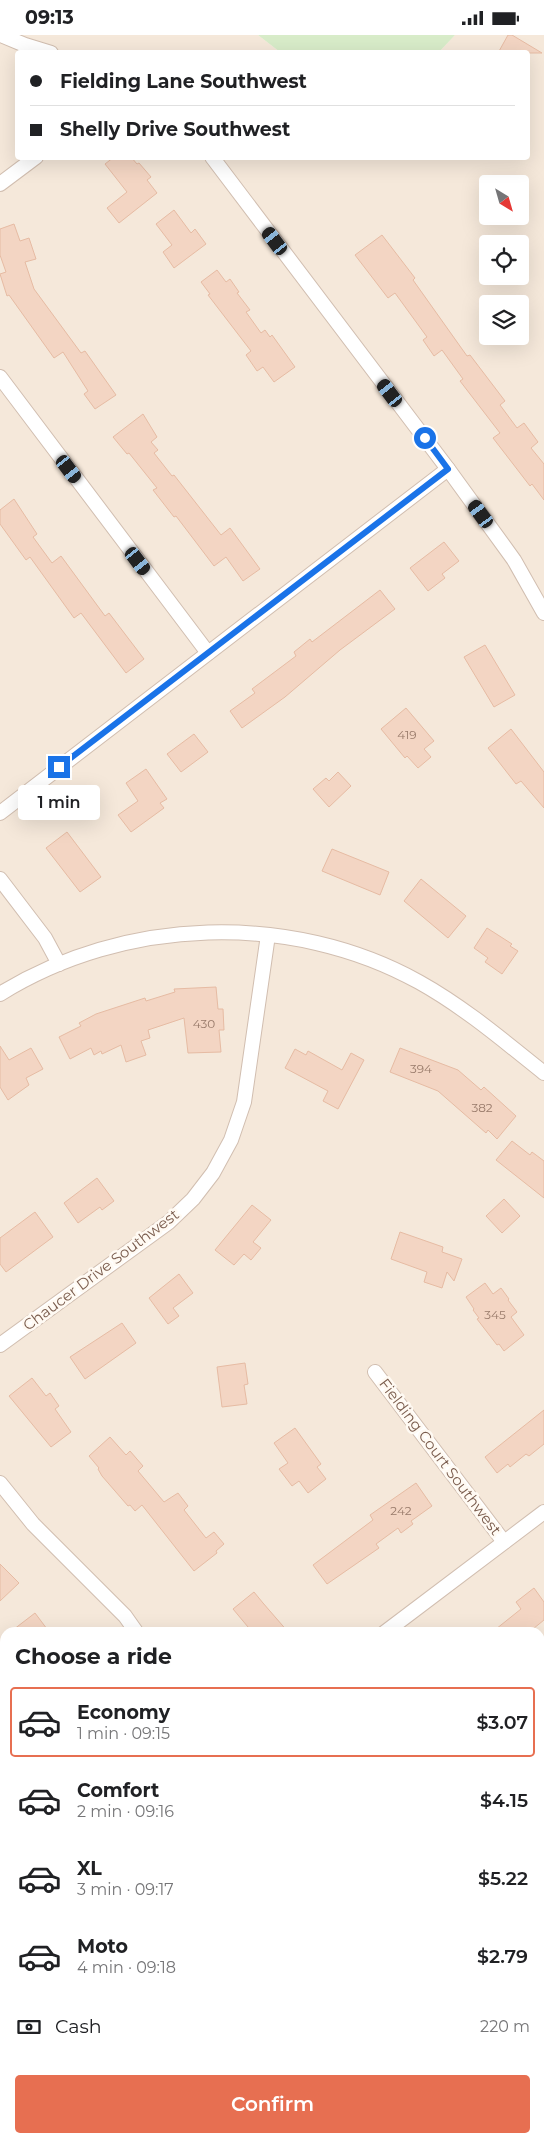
<!DOCTYPE html>
<meta charset="utf-8">
<style>
body{margin:0;font-family:Montserrat,sans-serif;background:#f6f6f6;color:#202124;height:100vh;display:flex;flex-direction:column;font-size:19px;white-space:nowrap}
*{box-sizing:border-box;margin:0}
p{font-size:16px;color:#757577}
.icon{flex:none;width:28px;height:28px;fill:none;stroke:currentColor;stroke-width:2;stroke-linecap:round;stroke-linejoin:round}
.map{position:relative;flex:1;overflow:hidden}
.side{position:absolute;left:0px;top:1592px;width:545px;height:516px;display:flex;flex-direction:column;background:#fff;border-radius:15px 15px 0 0;box-shadow:0 5px 20px #0002}
.side>*{flex:none}
.hud{position:absolute;left:15px;top:15px;width:515px;height:110px;border-radius:5px;box-shadow:0 5px 20px #0002;display:grid;align-content:center;height:110px;padding:0 15px;background:#fff}
.needle{width:32px;rotate:143deg}
.buttons{position:absolute;left:479px;top:140px;display:grid;gap:10px}
.buttons a{display:grid;place-items:center;width:50px;height:50px;border-radius:5px;background:#fff;box-shadow:0 5px 20px #0002;font-size:25px}
.end{position:absolute;width:22px;height:22px;margin:-11px;border:6px solid #1a73e8;background:#fff;box-shadow:0 0 0 2px #fff}
.from{border-radius:50%}
.bubble{position:absolute;height:35px;border-radius:5px;background:#fff;box-shadow:0 5px 20px #0002;font-size:16px;font-weight:600;line-height:35px;text-align:center}
.car{position:absolute;width:15px;height:30px;margin:-15px -8px;border-radius:6px;box-shadow:0 0 4px 1px #0007;background:linear-gradient(#222 24%,#8ab4d8 0 40%,#222 0 76%,#8ab4d8 0 86%,#222 0)}
.hud b{display:flex;align-items:center;gap:18px;height:48px;font-size:19px}
.hud b+b{border-top:1px solid #e0e0e0}
.hud i{width:12px;height:12px;background:#202124}
ul{padding:0;list-style:none}
li{display:flex;align-items:center;gap:15px;height:70px;margin:0 10px 8px;padding:0 5px;border:2px solid transparent;border-radius:5px}
li div{flex:1}
li b{display:block;font-size:19px}
li em{font-style:normal;font-weight:600}
li.active{border-color:#e76f51}
li>.icon{width:45px;height:45px;stroke-width:1.5}
h2{padding:0 15px;font-size:22px;line-height:60px}
.pay{display:flex;align-items:center;gap:12px;height:55px;padding:0 15px;font-size:19px}
.pay p{margin-inline-start:auto}
.action{display:flex;gap:10px;margin-top:auto;padding:10px 15px}
.action a{flex:1;height:58px;border-radius:5px;background:#e76f51;color:#fff;font-size:20px;font-weight:600;line-height:58px;text-align:center}
.status{display:flex;justify-content:space-between;align-items:center;height:35px;padding:0 25px;background:#fff;direction:ltr}
.status svg{height:14px;fill:currentColor}
.map>svg:first-child{display:block}
</style>
<div class="status"><b>09:13</b><svg viewBox="0 0 49 12"><path d="M0 12V9h3v3zM5 12V6h3v6zM10 12V3h3v9zM15 12V0h3v12zM26 1h20v11H26zM47 4h2v5h-2z"/></svg></div>
<div class="map">
<svg width="544" height="2108" viewBox="0 0 544 2108">
<rect width="100%" height="100%" fill="#fdf6ec"/>
<path fill="#f5e8da" fill-rule="evenodd" d="M0,0H258L280,17L18,18V122H528V18L439,17L455,0H544V1698L540,1701V1598H5V2067L0,2072ZM488,149H520V181H488ZM488,209H520V241H488ZM488,269H520V301H488Z"/>
<path fill="#f3e8fa" d="M45,2104H402L405,2108H39Z"/>
<g fill="#d8ecc9">
<path d="M258,0H455L439,17H280Z"/>
<path d="M544,1698V2108H330L327,2104H540V1701Z"/>
</g>
<g fill="#f3d5c3" stroke="#e6bba3">
<path d="M508,0H512L542,18H498Z"/>
<path d="M114,122H131L137,129L139,128L151,142L147,145L157,158L119,188L107,173L127,157L105,129Z"/>
<path d="M174,175L191,198L195,194L206,209L174,233L163,217L172,210L156,189Z"/>
<path d="M14,189L20,206L29,203L36,224L25,227L34,254L81,318L85,316L116,360L95,374L84,359L88,356L63,317L54,323L9,260L7,261L0,239L6,237L0,220V194Z"/>
<path d="M382,200L415,243L413,245L467,321L470,320L505,366L500,370L517,393L524,388L538,407L531,413L544,429V465L532,449L530,451L493,403L500,398L460,346L463,344L442,315L434,321L423,305L427,302L395,258L388,263L355,220Z"/>
<path d="M217,235L226,247L230,244L239,257L237,258L250,275L246,277L261,298L265,295L270,302L272,300L295,332L274,347L263,332L257,336L246,320L251,316L208,260L210,259L201,247Z"/>
<path d="M143,379L157,402L151,407L158,415L154,418L172,441L174,440L221,500L230,493L260,534L243,546L226,522L214,531L176,481L174,482L153,455L157,453L129,418L127,419L113,402Z"/>
<path d="M14,464L37,499L33,502L52,528L61,521L105,581L109,578L144,624L126,638L81,578L74,583L30,522L26,525L0,489V475Z"/>
<path d="M444,507L459,526L442,539L445,543L428,556L410,533Z"/>
<path d="M380,555L395,574L340,615L285,662L242,693L230,676L255,658L252,654L296,621L294,617L310,604L312,607Z"/>
<path d="M485,610L515,660L494,672L464,622Z"/>
<path d="M406,673L434,706L424,714L431,722L418,733L407,721L405,723L381,694Z"/>
<path d="M511,694L544,737V773L521,746L516,749L488,713Z"/>
<path d="M194,699L208,717L181,737L167,719Z"/>
<path d="M146,734L167,764L160,768L164,773L131,797L118,780L138,766L126,748Z"/>
<path d="M338,737L351,751L329,772L313,754L326,743L329,746Z"/>
<path d="M67,797L101,842L80,857L46,813Z"/>
<path d="M332,814L389,837L380,860L322,836Z"/>
<path d="M421,844L466,881L448,903L404,866Z"/>
<path d="M487,893L512,909L510,911L518,916L502,939L485,927L488,923L474,913Z"/>
<path d="M216,952L218,974H223L224,995H219L221,1017L188,1018L184,983L148,995L150,1003L141,1006L146,1020L126,1027L121,1010L102,1019L101,1016L94,1020L91,1013L70,1024L59,1002L81,991L79,988L96,979L145,963L146,966L175,957L174,954Z"/>
<path d="M0,1011L9,1025L31,1013L43,1034L26,1043L29,1050L8,1065L0,1052Z"/>
<path d="M400,1013L458,1035L481,1055L484,1052L516,1081L497,1104L488,1095L486,1098L438,1056L390,1037Z"/>
<path d="M295,1014L306,1020L308,1016L342,1035L351,1018L364,1025L338,1074L323,1066L328,1056L285,1033Z"/>
<path d="M512,1106L530,1120L532,1117L544,1126V1163L496,1125Z"/>
<path d="M97,1143L114,1166L102,1175L100,1172L78,1188L64,1168Z"/>
<path d="M504,1164L520,1181L502,1198L486,1181Z"/>
<path d="M252,1170L271,1185L253,1207L261,1213L251,1225L244,1219L234,1230L215,1215Z"/>
<path d="M35,1177L53,1202L6,1237L0,1229V1203Z"/>
<path d="M400,1197L443,1212L442,1217L462,1224L454,1246L447,1237L442,1253L424,1247L427,1237L391,1224Z"/>
<path d="M179,1239L193,1258L173,1273L179,1281L168,1289L149,1263Z"/>
<path d="M485,1248L493,1259L501,1253L509,1264L508,1265L517,1277L511,1282L524,1300L504,1316L499,1309L497,1310L477,1284L479,1283L473,1275L474,1274L466,1262Z"/>
<path d="M122,1288L136,1308L85,1344L70,1322Z"/>
<path d="M245,1328L248,1349L244,1350L247,1369L222,1372L217,1332Z"/>
<path d="M32,1343L46,1361L50,1358L59,1371L55,1374L71,1397L51,1412L9,1361Z"/>
<path d="M544,1375V1409L529,1421L526,1419L510,1432L508,1429L497,1438L485,1422Z"/>
<path d="M295,1393L321,1429L317,1432L326,1444L308,1458L299,1446L292,1451L279,1434L288,1428L274,1408Z"/>
<path d="M110,1402L126,1420L130,1416L143,1431L138,1436L164,1467L178,1458L188,1471L184,1475L206,1503L214,1497L224,1509L216,1516L217,1518L194,1536L142,1470L135,1476L130,1470L128,1471L102,1441L98,1434L99,1433L89,1421Z"/>
<path d="M416,1448L432,1471L411,1486L413,1489L401,1498L398,1493L376,1509L379,1513L327,1549L313,1530L373,1485L370,1480Z"/>
<path d="M0,1529L19,1548L0,1566Z"/>
<path d="M534,1553L544,1567V1585L528,1598H491L521,1574L516,1567Z"/>
<path d="M254,1557L263,1568L289,1598H253L233,1574Z"/>
<path d="M35,1578L50,1598H9Z"/>
</g>
<g fill="none" stroke-linecap="round" stroke-linejoin="round">
<g stroke="#d1beb0" stroke-width="16">
<g id="minor">
<path d="M1,0L25,10L51,18"/>
<path d="M212,122L448,434L514,525L544,578"/>
<path d="M0,149L36,122"/>
<path d="M0,342L208,618"/>
<path d="M0,778L448,434"/>
<path d="M0,844L45,903L59,929"/>
<path d="M0,959C124,882 291,876 419,947C464,972 504,1006 544,1038"/>
<path d="M0,1310L169,1187L193,1164L213,1138L231,1105L244,1067L268,900"/>
<path d="M375,1337L504,1507"/>
<path d="M0,1448L33,1489L125,1581L137,1598"/>
<path d="M384,1598L544,1477"/>
</g>
</g>
<use href="#minor" stroke="#fff" stroke-width="14"/>
</g>
<g fill="none" stroke-linecap="round" stroke-linejoin="round">
<path stroke="#1a73e8" stroke-width="6" d="M59,732L448,434L425,403"/>
</g>
<g text-anchor="middle" stroke-width="5" stroke-linejoin="round" paint-order="stroke">
<g font-size="12" fill="#987a6a">
<text x="407" y="704">419</text>
<text x="204" y="993">430</text>
<text x="421" y="1038">394</text>
<text x="482" y="1077">382</text>
<text x="495" y="1284">345</text>
<text x="401" y="1480">242</text>
</g>
<g font-size="15" fill="#7a5c4d" stroke="#fffaf3">
<text transform="translate(101 1235) rotate(-37)" y="5">Chaucer Drive Southwest</text>
<text transform="translate(440 1422) rotate(53)" y="5">Fielding Court Southwest</text>
</g>
</g>
</svg>
<div class="buttons">
<a><svg class="needle" viewBox="-14 -14 28 28"><path d="M0-13l5 13h-10z" fill="#e53935"/><path d="M0 13l5-13h-10z" fill="#757577"/></svg></a>
<a><svg class="icon" aria-label="locate" viewBox="0 0 24 24"><circle cx="12" cy="12" r="6"/><path d="M12 2v4M12 18v4M2 12h4M18 12h4"/></svg></a>
<a><svg class="icon" aria-label="layers" viewBox="0 0 24 24"><path d="M12 4l9 5-9 5-9-5zM3 14l9 5 9-5"/></svg></a>
</div>
<i class="end from" style="left:425px;top:403px"></i>
<i class="end" style="left:59px;top:732px"></i>
<div class="bubble" style="left:18px;top:750px;width:82px">1 min</div>
<i class="car" style="left:275px;top:206px;rotate:323deg"></i>
<i class="car" style="left:390px;top:358px;rotate:323deg"></i>
<i class="car" style="left:69px;top:434px;rotate:143deg"></i>
<i class="car" style="left:481px;top:479px;rotate:324deg"></i>
<i class="car" style="left:138px;top:526px;rotate:143deg"></i>
<div class="hud">
<b><i class="from"></i>Fielding Lane Southwest</b>
<b><i></i>Shelly Drive Southwest</b>
</div>
<section class="side">
<h2>Choose a ride</h2>
<ul>
<li class="active"><svg class="icon" aria-label="car" viewBox="0 0 24 24"><path d="M5 17H2v-5l4-1 3-4h7l3 4 3 1v5h-3M9 17h6M6 11h13"/><circle cx="7" cy="17" r="2"/><circle cx="17" cy="17" r="2"/></svg><div><b>Economy</b><p>1 min · 09:15</p></div><em>$3.07</em></li>
<li><svg class="icon" aria-label="car" viewBox="0 0 24 24"><path d="M5 17H2v-5l4-1 3-4h7l3 4 3 1v5h-3M9 17h6M6 11h13"/><circle cx="7" cy="17" r="2"/><circle cx="17" cy="17" r="2"/></svg><div><b>Comfort</b><p>2 min · 09:16</p></div><em>$4.15</em></li>
<li><svg class="icon" aria-label="car" viewBox="0 0 24 24"><path d="M5 17H2v-5l4-1 3-4h7l3 4 3 1v5h-3M9 17h6M6 11h13"/><circle cx="7" cy="17" r="2"/><circle cx="17" cy="17" r="2"/></svg><div><b>XL</b><p>3 min · 09:17</p></div><em>$5.22</em></li>
<li><svg class="icon" aria-label="car" viewBox="0 0 24 24"><path d="M5 17H2v-5l4-1 3-4h7l3 4 3 1v5h-3M9 17h6M6 11h13"/><circle cx="7" cy="17" r="2"/><circle cx="17" cy="17" r="2"/></svg><div><b>Moto</b><p>4 min · 09:18</p></div><em>$2.79</em></li>
</ul>
<div class="pay"><svg class="icon" aria-label="cash" viewBox="0 0 24 24"><path d="M3 7h18v10H3z"/><circle cx="12" cy="12" r="2"/></svg>Cash<p>220 m</p></div>
<div class="action"><a>Confirm</a></div>
</section>
</div>
